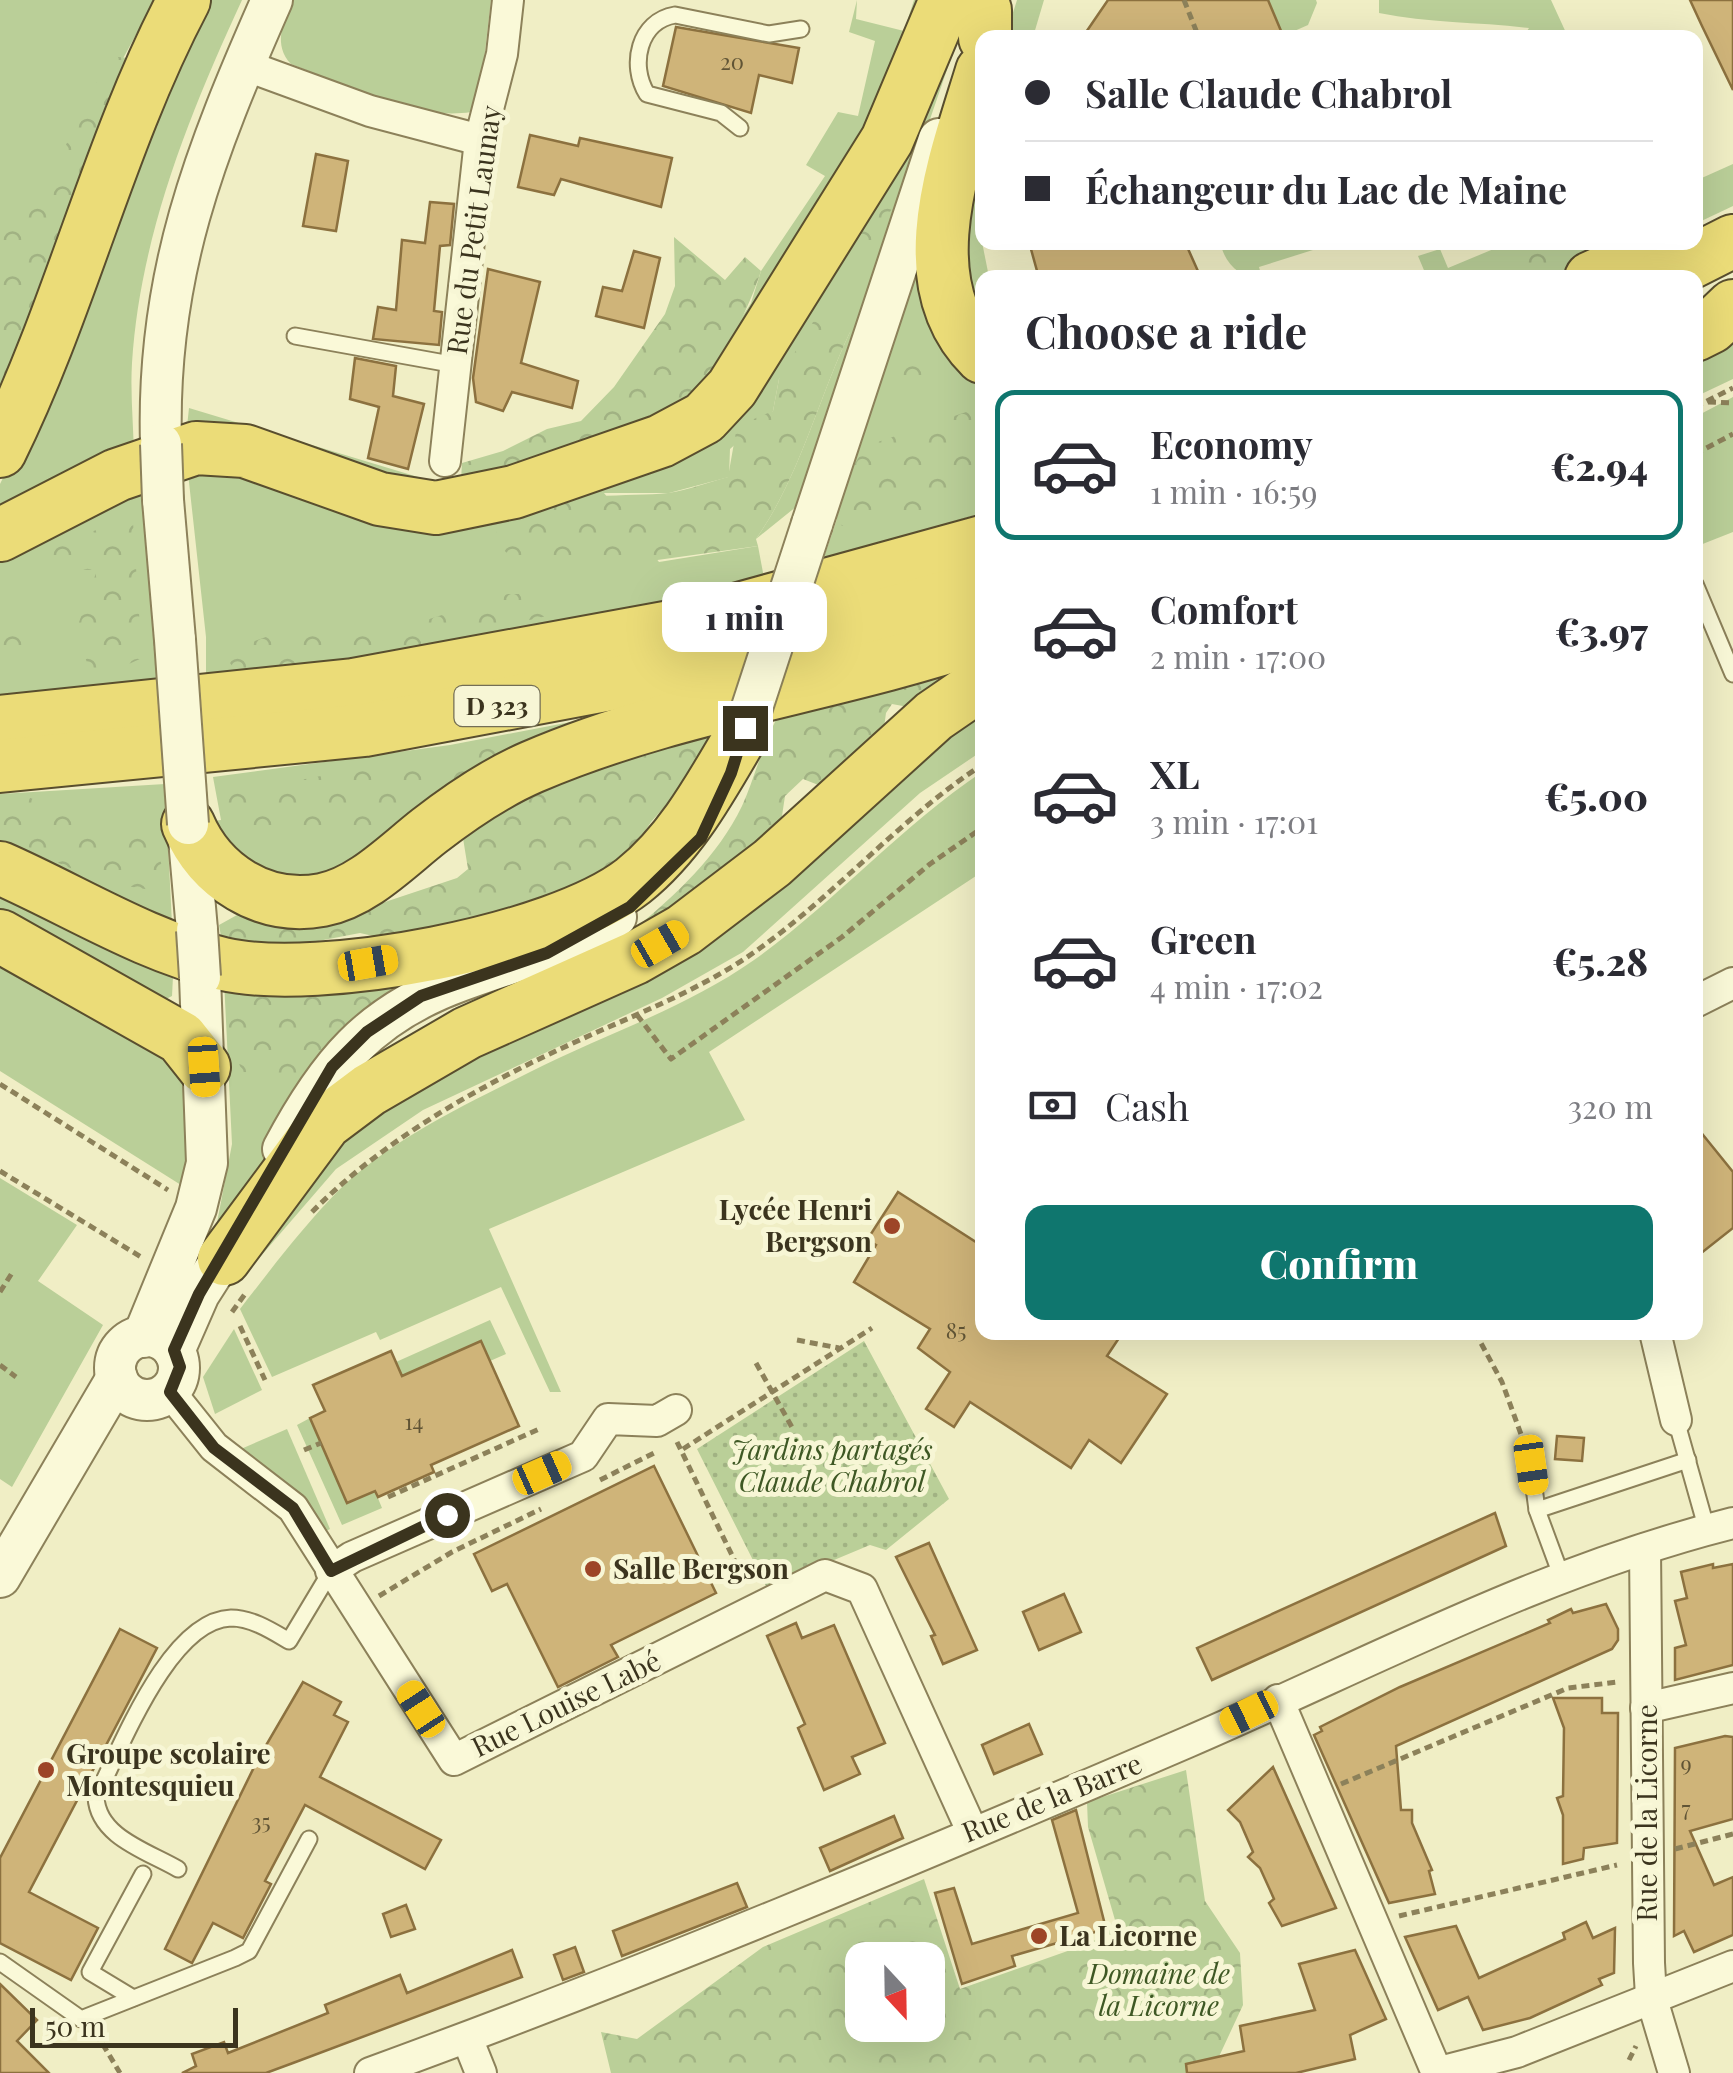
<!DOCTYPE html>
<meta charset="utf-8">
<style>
body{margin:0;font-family:"Playfair Display",serif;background:#f7f7f7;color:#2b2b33;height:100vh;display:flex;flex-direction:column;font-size:38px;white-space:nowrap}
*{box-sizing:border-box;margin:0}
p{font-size:32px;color:#7c7c81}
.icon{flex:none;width:55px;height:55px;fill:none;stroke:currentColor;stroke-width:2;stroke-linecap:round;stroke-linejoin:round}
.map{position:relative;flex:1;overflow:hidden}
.sheet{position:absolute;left:975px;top:270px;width:728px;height:1070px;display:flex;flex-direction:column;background:#fff;border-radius:20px;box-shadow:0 10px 40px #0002}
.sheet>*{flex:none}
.banner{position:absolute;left:975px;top:30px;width:728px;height:220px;border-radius:20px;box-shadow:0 10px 40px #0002;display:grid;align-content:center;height:220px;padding:0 50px;background:#fff}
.needle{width:65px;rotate:158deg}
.fabs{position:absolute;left:845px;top:1942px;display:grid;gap:20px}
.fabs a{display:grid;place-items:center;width:100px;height:100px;border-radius:20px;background:#fff;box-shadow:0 10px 40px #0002;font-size:50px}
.scale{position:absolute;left:30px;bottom:25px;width:208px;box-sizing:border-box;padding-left:10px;border:5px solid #3b341e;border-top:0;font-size:28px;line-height:35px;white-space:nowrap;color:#3b341e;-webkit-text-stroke:8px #f7f6d5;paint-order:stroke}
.end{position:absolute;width:45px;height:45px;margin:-22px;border:12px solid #3b341e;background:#fff;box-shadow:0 0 0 5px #fff}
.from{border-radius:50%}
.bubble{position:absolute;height:70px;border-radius:20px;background:#fff;box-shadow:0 10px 40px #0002;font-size:32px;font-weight:800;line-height:70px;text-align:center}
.car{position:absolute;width:30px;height:60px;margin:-30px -15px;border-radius:12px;box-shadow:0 0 8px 2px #0007;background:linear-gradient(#f5c518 24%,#345 0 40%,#f5c518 0 76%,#345 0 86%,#f5c518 0)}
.banner b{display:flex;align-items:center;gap:35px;height:95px;font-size:38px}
.banner b+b{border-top:2px solid #e1e1e2}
.banner i{width:25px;height:25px;background:#2b2b33}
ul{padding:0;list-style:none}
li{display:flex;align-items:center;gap:30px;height:150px;margin:0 20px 15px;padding:0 30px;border:5px solid transparent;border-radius:20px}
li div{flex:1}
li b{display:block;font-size:38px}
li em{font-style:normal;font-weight:800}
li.on{border-color:#0f766e}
li>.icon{width:90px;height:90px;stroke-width:1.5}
h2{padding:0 50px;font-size:45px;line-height:120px}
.pay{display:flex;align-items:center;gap:25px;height:110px;padding:0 50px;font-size:38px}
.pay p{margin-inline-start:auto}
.button{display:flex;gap:20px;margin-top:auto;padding:20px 50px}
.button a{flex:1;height:115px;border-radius:20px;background:#0f766e;color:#fff;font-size:40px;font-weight:800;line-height:115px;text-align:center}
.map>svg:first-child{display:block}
</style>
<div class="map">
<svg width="1733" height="2073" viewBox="0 0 1733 2073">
<defs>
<pattern id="forest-crowns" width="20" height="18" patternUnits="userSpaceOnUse" patternTransform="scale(2.5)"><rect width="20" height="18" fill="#bacf98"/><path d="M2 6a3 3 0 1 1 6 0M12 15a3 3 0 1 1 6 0" fill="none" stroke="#a1b283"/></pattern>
<pattern id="garden-dots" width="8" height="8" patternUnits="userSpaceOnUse" patternTransform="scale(2.5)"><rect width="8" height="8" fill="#bacf98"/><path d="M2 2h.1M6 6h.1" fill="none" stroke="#a1b283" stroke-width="1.8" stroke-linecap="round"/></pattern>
</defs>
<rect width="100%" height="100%" fill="#f0eec5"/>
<g fill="#bacf98">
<path d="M0,0H155L33,223L0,295Z"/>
<path d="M193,0H242C189,115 140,236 132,363C130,396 134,429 134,462L0,527V484L26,431Z"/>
<path d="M292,0H491L479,103L471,112C412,121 346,85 291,64C273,45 283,22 292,0Z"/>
<path d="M857,0L856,19L904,31L914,0H935L900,86L705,397L440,497L186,436L189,408L428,480H464L698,386L751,303L761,271L825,176L806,165L838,112L858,116L875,41L849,32Z"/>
<path d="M971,0L797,506L756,539C800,476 817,402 850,332L779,379L773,411L730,449L729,477L669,493H604L659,562L758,546L764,578L612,614L393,657L206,681V637L188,473L228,468L375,519L672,452Z"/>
<path d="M1017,0H1044L1033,37L1005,38Z"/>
<path d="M1267,0H1316L1317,3L1308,25L1283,36Z"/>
<path d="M1379,0H1551L1568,37H1523L1529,28C1479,22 1429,23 1379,13Z"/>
<path d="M982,106V242L989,277L982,278V328L955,239Z"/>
<path d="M1733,164V206L1695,224V181Z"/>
<path d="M1236,243V242L1335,243L1259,267L1262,278C1242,278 1228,267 1222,249Z"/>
<path d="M1508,243H1657L1564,277H1421L1426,275L1418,256L1440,249L1448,268Z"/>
<path d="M918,259L982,371V513L823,560L837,519L829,520Z"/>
<path d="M1733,328V379L1695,397V348Z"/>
<path d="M1733,397V532L1695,547V417Z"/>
<path d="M141,485L157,685L0,696V556Z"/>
<path d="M982,700V751L920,793L743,952L662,998L423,1110L336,1169L242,1278L223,1291L333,1137Z"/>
<path d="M602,716L355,879L269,887L204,822L221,820L213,777L450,745Z"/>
<path d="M982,772V872L709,1052L745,1120L489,1229L561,1392H550L501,1287L380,1340L376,1332L272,1377L240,1309C271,1269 302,1228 337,1192C388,1141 466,1104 530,1072C605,1034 684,1009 754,960C834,903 900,827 982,772Z"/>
<path d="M165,784L172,924L0,853V794Z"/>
<path d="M0,883L174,957L172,996L158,1003L0,921Z"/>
<path d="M0,948C36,971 163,1040 179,1071C197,1106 193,1150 181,1185L0,1071Z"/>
<path d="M511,951L403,995L216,1228L232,1144L224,980Z"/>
<path d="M0,1178L77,1225L38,1281L103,1325L12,1487L0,1479Z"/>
<path d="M490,1320L506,1354L490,1361L481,1341L402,1376L396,1362Z"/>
<path d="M234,1329L262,1390L215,1414L203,1377Z"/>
<path d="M310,1418L347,1502L375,1491L382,1508L342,1525L297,1425Z"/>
<path d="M287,1429L330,1529L322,1533L234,1452Z"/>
</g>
<g fill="url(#forest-crowns)" fill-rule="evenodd">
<path d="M109,56L128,58L0,398V221C50,200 85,103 109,56Z"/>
<path d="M896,194L898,201L880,225L874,255L856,265L849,259L858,230L883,196Z"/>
<path d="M674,237L725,280L745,257L761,271C750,306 723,361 697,386C653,430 523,470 461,480L462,463L503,451L547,429L581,421L614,387L665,314L675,286Z"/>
<path d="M1553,243H1612C1580,270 1517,277 1476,278Z"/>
<path d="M844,315L850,332C817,402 800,476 756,539L758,546L600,568L507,553L497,544L496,528C531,489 620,498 668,493C688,490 709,482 728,477L737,426L773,411L779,379L813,322Z"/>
<circle cx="912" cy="380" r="20"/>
<path d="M975,409L982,416V491L946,505L842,526L837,518C842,493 851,462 869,445Z"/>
<path d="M132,507L142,658L100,677L91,674L76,631L97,570L54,569L47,552L56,543L109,526L113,513Z"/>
<path d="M508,594H546L553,603L551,615L410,648L237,672L230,663L232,649L291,628L420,622Z"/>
<path d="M18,630L28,631L32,647L15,662L0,661V638Z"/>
<path d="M961,670L908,707L892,704L886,713L883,735L821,786L803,779L785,796L779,836L736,872L633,930C675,896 718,856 742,806C755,777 762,746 777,718Z"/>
<path d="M716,727L712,753L651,822L645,831L650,841L627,866L477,924L386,939L360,933L313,942L223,948L219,925L237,915L258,912H355L457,878L468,869L462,832L569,773Z"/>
<path d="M521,741L526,743L365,855C351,844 332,830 314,828C284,825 253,844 226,826L222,808L234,793L367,767L438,760Z"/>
<path d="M28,797C48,804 67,817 87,823C139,839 164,822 163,891C93,885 60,864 0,832L3,808Z"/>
<path d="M381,985L390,999L311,1066L299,1074L243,1072C230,1047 222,1015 235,989Z"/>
<path d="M1186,1770L1205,1901L1240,1953L1243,2005L1216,2063L1220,2073H611L601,2032L637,2039L763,1947L924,1879L960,1989L1093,1942L1115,1920L1088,1827L1087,1802ZM862,1960H928V2025H862Z"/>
</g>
<path fill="url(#garden-dots)" d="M864,1341L949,1499L886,1550L870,1545L767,1588L697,1449Z"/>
<g fill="#cfb479" stroke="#8c713f" stroke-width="2.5">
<path d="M1108,0H1268L1284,38H1082Z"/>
<path d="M1690,0H1733V90L1702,26Z"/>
<path d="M676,27L799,48L792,83L759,75L751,113L663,86Z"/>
<path d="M530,135L578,146L580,138L672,158L661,207L561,179L554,195L518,187Z"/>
<path d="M316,154L348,161L336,231L303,226Z"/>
<path d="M430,202L454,204L450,245L440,246L434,311L442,312L439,345L373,339L378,307L396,310L402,240L425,243Z"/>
<path d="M1029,242H1185L1201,278H1039Z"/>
<path d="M634,251L660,258L644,328L596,316L603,287L622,291Z"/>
<path d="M488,269L540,282L521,363L578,381L572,408L512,392L503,411L476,402L473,378Z"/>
<path d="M355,358L396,366L393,396L424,404L408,469L368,458L379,407L350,399Z"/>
<path d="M1695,1125L1733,1172V1228L1695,1258Z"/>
<path d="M898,1192L982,1246V1332H1123L1107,1356L1167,1394L1121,1463L1089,1440L1071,1468L970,1402L954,1427L926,1409L950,1372L918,1348L930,1329L854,1282L876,1245L867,1240Z"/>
<path d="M481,1341L519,1426L431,1465L434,1472L378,1497L375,1491L347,1503L310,1418L325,1411L313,1385L391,1351L402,1376Z"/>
<path d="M1557,1436L1584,1438L1582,1461L1555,1459Z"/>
<path d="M654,1466L716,1593L611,1645L618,1657L558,1687L507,1584L492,1591L474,1554Z"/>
<path d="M1495,1513L1506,1546L1212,1680L1197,1648Z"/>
<path d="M929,1543L977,1650L943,1664L931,1636L935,1635L896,1557Z"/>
<path d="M1713,1564V1568L1733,1564V1665L1675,1680V1648L1686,1645L1675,1601L1687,1598L1681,1572Z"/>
<path d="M1064,1594L1081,1632L1039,1650L1023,1612Z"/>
<path d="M1606,1604L1618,1629V1640L1612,1649L1396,1746L1401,1810H1412V1823L1432,1870L1429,1871L1435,1894L1389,1903L1314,1735L1322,1731L1320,1727L1400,1687L1550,1623L1548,1620L1571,1609L1573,1613Z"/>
<path d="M796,1623L802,1638L834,1625L885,1743L852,1757L860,1774L824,1790L798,1728L805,1724L767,1636Z"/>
<path d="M120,1629L157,1648L29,1892L98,1928L71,1980L0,1943V1858Z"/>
<path d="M303,1682L341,1702L334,1715L348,1722L320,1777L441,1840L425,1869L305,1805L265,1881L271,1884L243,1938L213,1923L192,1963L165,1949L258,1759Z"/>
<path d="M1553,1698H1602V1713H1618L1617,1843L1584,1848L1583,1859L1563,1864V1815L1557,1798L1563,1796L1564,1728Z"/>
<path d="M1029,1724L1042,1754L994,1774L982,1745Z"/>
<path d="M1725,1736L1733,1737V1819L1690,1831L1714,1885L1733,1877V1935L1694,1952L1684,1931L1674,1936L1675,1748Z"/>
<path d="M1273,1767L1336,1908L1282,1926L1269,1903L1274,1899L1260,1868L1248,1857L1253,1852L1240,1822L1228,1810Z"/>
<path d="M1076,1810L1106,1929L1012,1956L1015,1966L962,1984L935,1893L954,1888L972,1944L1078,1913L1052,1820Z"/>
<path d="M894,1816L903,1838L830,1871L820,1848Z"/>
<path d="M737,1883L747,1907L622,1956L613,1931Z"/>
<path d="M406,1905L415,1929L391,1937L383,1914Z"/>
<path d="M1586,1922L1593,1938L1615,1928L1614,1973L1599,1979L1602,1985L1530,2018L1483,2030L1468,1997L1438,2010L1405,1937L1456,1926L1479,1978L1565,1939L1563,1933Z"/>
<path d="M575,1947L584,1972L563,1980L554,1955Z"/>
<path d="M512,1950L522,1977L293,2063L266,2073H182L196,2066L192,2054L224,2042L228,2053L328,2013L325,2005L400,1975L407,1993Z"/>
<path d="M1355,1950L1386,2019L1350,2035L1355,2059L1296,2073H1187L1186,2064L1244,2051L1240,2026L1315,2010L1299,1964Z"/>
<path d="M0,1984L37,2020L17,2041L49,2073H0Z"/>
</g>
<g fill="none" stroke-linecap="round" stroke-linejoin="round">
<g stroke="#8c815a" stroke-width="19">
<g id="service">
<path d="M740,128L721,113L647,94C629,65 639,21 675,15L769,34L801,29"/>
<path d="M295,336L456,365"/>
<path d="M1695,584L1733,674"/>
<path d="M1676,1420L1707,1530"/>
<path d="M1531,1465L1537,1510L1561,1575"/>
<path d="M1537,1510L1688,1460"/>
<path d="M178,1869C147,1851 98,1837 96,1797C121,1748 169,1620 231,1618C252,1618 272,1631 289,1641L331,1571"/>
<path d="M0,1962L81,2019L235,1958L249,1951L309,1839"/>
<path d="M133,1998L90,1972L143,1874"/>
</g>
</g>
<g stroke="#8c815a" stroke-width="34">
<g id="minor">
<path d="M244,65L370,111L480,140"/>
<path d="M445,461L480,140L502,54L508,0"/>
<path d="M1695,1002L1733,983"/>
<path d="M1655,1332L1676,1420"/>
<path d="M170,1392L214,1447L293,1508L454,1760L825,1575L862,1589L972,1831"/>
<path d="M1645,1549L1649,1963L1651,1996L1674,2073"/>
<path d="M331,1571L352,1557L583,1456L608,1419L657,1421L676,1410"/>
<path d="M1278,1700L1437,2073"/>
<path d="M1646,1708L1733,1688"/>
<path d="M467,2038L481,2073"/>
<path d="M370,2073C647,1972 918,1858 1188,1742C1369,1664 1541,1571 1733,1523"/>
<path d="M1436,2073L1517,2052L1733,1966"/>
</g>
</g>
<g stroke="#8c815a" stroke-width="44">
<g id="tertiary">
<path d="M161,444C156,275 205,152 272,0"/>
<path d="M163,500L175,640"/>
<path d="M812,524L939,139"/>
<path d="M188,828L197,930"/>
<path d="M283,1149C327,1066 369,1014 460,981C514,961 567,948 616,917"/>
<circle cx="147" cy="1368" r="32"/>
<path d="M143,1337L196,1208L207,1163L200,977"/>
<path d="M174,1351L199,1294L236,1236"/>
<path d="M0,1577L117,1378"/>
</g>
</g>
<g stroke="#594e2e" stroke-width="56">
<g id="trunk">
<path d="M985,10V38"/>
<path d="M982,71C956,157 906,282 982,357"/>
<path d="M1591,278L1671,242"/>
<path d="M1660,278L1733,241"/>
<path d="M1695,335L1711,327L1733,306"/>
<path d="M0,451C72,305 108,144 184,0"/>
<path d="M0,535L117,475L196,448L245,451L380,499L436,508L514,492L661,441L704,418L732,388L887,140L946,0"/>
<path d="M0,722L353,685L681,625L982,542"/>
<path d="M0,766L365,730L696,668L982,587"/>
<path d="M188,824C210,876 263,911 322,900C363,892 397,856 429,831C460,807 495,783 532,767C676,705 835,686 982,636"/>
<path d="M0,868C73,900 145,946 223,964C319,986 556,941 633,881C683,841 713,783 745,729"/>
<path d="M0,936L181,1038L204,1067"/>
<path d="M224,1259L325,1123L369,1090L467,1033L635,958L684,930L772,863L934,716L982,683"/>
</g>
</g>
<g stroke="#8c815a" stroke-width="5" stroke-dasharray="8 5" stroke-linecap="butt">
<path d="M1184,0L1199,38"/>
<path d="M1708,402L1733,403"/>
<path d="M1695,407L1733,388"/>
<path d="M1695,454L1733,434"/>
<path d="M637,1015L671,1059L842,937L930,864L982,828"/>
<path d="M0,1084L168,1190"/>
<path d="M0,1171L141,1257"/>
<path d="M312,1212C383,1140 479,1086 571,1044C627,1018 683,997 735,965C825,908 893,823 982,765"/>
<path d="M0,1292L12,1273"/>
<path d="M232,1312L245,1294"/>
<path d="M240,1326L265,1380"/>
<path d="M1475,1332L1502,1382L1526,1448"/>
<path d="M797,1340L839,1348"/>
<path d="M756,1363L793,1429"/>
<path d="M0,1365L16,1377"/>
<path d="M677,1442L745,1582"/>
<path d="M683,1449L872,1328"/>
<path d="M304,1450L321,1443"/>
<path d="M600,1480L658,1451"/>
<path d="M388,1497L539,1429"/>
<path d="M379,1596L452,1552L541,1509"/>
<path d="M1341,1784L1568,1688L1618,1682"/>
<path d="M1675,1849L1733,1834"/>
<path d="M1399,1916L1617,1865"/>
<path d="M96,2033L120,2073"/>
<path d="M1629,2060L1636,2046"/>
</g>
<use href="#service" stroke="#faf9d8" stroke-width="15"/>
<use href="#minor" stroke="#faf9d8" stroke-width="30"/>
<use href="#tertiary" stroke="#faf9d8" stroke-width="40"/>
<use href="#trunk" stroke="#ebdc78" stroke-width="52"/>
<g stroke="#8c815a" stroke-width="44" stroke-linecap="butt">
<g id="tertiary-bridge">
<path d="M161,444L163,500"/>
<path d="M175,640L188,824"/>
<path d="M745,729L812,524"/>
<path d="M197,930L200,977"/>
</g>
</g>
<use href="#tertiary-bridge" stroke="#faf9d8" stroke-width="40"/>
</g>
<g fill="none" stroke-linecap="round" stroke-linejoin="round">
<path stroke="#3b341e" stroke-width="12" d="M447,1515L331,1571L293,1508L214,1448L170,1392L180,1367L174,1350L199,1294L332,1067L367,1032L421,996L547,953L630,907L701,838L731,773L745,728"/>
</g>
<g fill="#9d4527" stroke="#f7f6d5" stroke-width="4">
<circle cx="892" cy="1226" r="10"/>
<circle cx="593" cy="1569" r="10"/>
<circle cx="46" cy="1770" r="10"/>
<circle cx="1039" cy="1936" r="10"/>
</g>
<g text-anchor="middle" stroke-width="10" stroke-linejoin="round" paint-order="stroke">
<g font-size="22" fill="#605435">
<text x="732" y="70">20</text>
<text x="956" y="1339">85</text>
<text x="414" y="1430">14</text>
<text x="1686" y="1772">9</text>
<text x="1686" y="1817">7</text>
<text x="261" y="1830">35</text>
</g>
<rect fill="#f7f6d5" stroke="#736e55" stroke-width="2.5" x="454.5" y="686" width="85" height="40" rx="8"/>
<g font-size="25" font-weight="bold" fill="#3b341e">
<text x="497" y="715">D 323</text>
</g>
<g font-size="28" fill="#3b341e" stroke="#f7f6d5">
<text transform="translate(474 230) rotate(-82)" y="10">Rue du Petit Launay</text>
<text transform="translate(566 1704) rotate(-26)" y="10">Rue Louise Labé</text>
<text transform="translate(1052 1798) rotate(-22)" y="10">Rue de la Barre</text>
<text transform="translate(1647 1813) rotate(-90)" y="10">Rue de la Licorne</text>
</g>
<g font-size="28" font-weight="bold" fill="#3b341e" stroke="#f7f6d5" text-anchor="start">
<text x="872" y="1220" text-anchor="end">Lycée Henri<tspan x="872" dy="32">Bergson</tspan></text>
<text x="613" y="1579">Salle Bergson</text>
<text x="66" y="1764">Groupe scolaire<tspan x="66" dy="32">Montesquieu</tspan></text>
<text x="1059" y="1946">La Licorne</text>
</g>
<g font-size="28" font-style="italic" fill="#3e5824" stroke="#f7f6d5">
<text x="832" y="1460">Jardins partagés<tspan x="832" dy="32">Claude Chabrol</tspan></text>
<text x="1159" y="1984">Domaine de<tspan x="1159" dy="32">la Licorne</tspan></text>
</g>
</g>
</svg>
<div class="fabs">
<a><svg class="needle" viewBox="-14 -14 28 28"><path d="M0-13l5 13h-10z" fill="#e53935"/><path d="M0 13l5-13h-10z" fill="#7c7c81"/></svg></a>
</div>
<div class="scale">50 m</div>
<i class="end from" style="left:447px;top:1515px"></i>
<i class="end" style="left:745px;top:728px"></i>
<div class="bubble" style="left:662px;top:582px;width:165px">1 min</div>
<i class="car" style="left:660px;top:944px;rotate:60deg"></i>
<i class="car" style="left:368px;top:963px;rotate:80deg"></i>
<i class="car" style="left:204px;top:1067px;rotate:176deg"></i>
<i class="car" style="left:1531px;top:1465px;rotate:172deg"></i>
<i class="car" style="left:542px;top:1473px;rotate:66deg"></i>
<i class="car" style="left:421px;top:1709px;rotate:327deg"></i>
<i class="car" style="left:1249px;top:1713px;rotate:244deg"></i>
<div class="banner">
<b><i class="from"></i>Salle Claude Chabrol</b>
<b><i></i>Échangeur du Lac de Maine</b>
</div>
<section class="sheet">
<h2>Choose a ride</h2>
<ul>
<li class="on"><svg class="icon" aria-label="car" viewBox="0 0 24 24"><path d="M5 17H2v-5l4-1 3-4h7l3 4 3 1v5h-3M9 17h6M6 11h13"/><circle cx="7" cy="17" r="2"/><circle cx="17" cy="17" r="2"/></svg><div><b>Economy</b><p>1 min · 16:59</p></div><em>€2.94</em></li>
<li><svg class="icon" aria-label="car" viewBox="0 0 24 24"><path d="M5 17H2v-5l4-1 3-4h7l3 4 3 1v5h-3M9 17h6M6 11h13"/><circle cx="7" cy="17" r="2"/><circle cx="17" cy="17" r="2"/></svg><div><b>Comfort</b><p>2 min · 17:00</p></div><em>€3.97</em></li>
<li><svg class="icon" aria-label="car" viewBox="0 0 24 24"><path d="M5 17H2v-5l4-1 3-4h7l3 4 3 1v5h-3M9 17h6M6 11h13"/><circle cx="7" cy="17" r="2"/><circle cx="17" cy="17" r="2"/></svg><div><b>XL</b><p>3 min · 17:01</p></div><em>€5.00</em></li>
<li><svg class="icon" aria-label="car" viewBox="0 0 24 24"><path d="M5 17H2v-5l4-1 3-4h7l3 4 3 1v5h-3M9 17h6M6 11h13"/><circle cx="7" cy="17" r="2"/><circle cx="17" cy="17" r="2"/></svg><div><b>Green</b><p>4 min · 17:02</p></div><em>€5.28</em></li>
</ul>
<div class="pay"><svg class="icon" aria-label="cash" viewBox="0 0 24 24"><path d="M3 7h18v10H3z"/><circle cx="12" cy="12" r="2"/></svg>Cash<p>320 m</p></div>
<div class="button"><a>Confirm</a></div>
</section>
</div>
